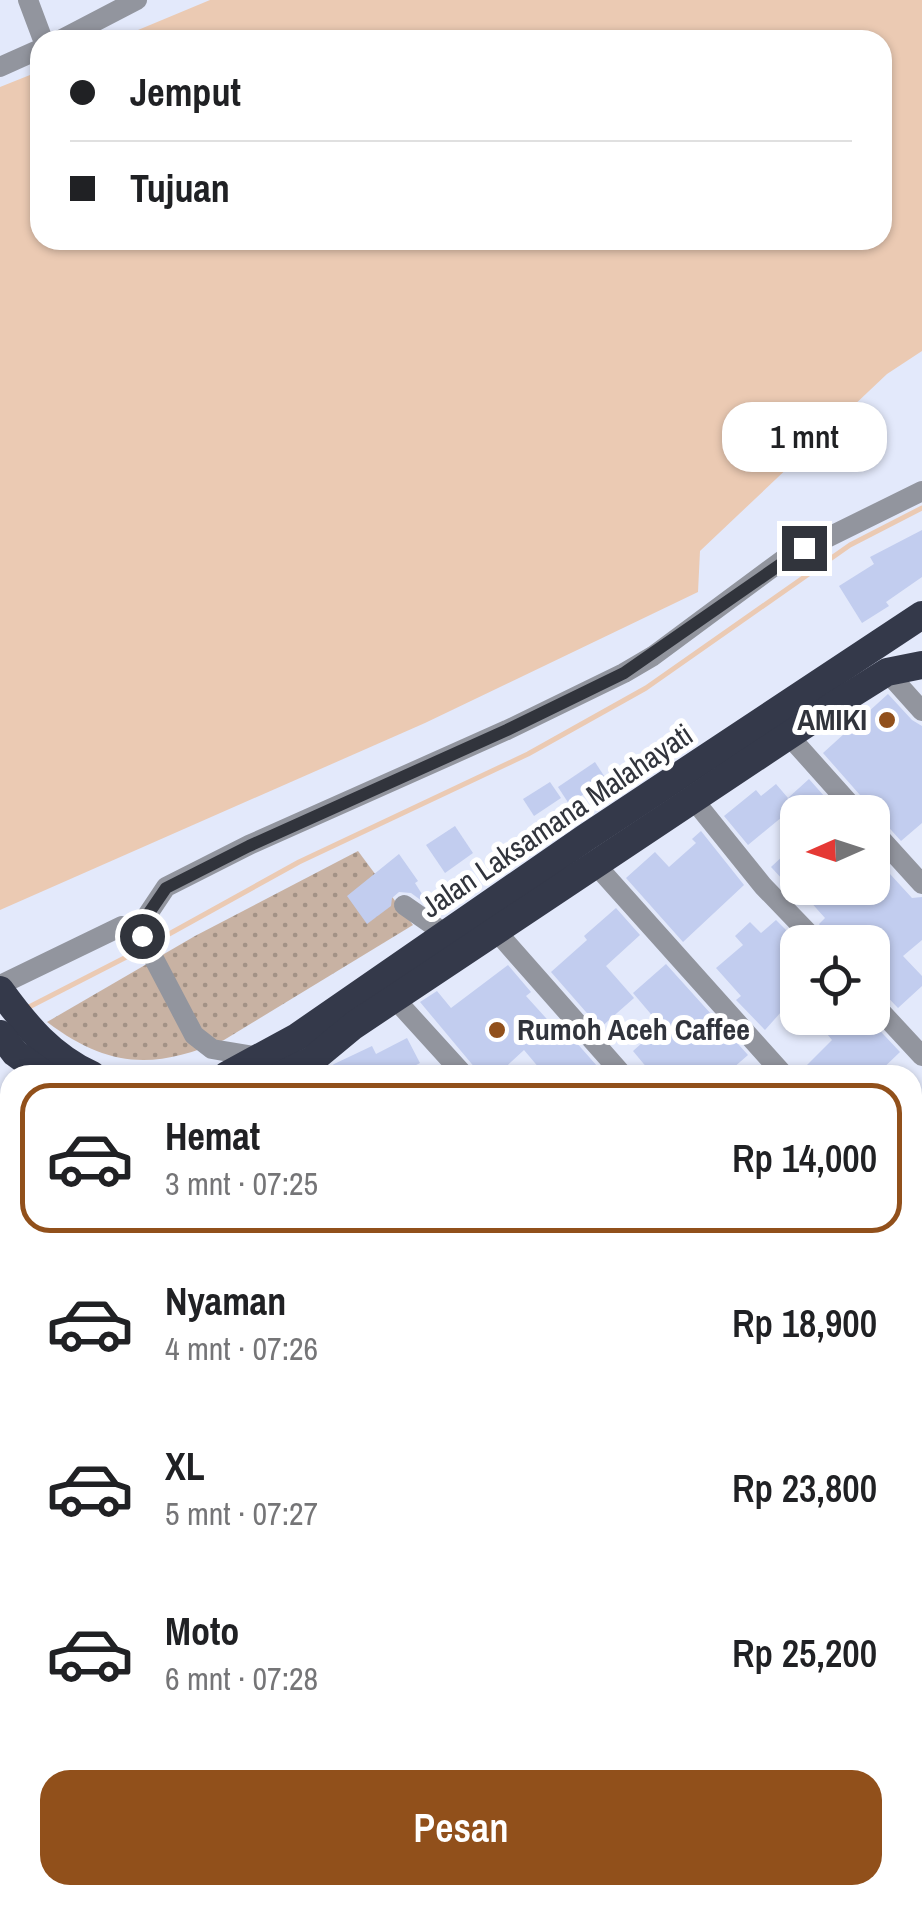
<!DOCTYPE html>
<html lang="id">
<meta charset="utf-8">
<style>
body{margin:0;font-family:"Archivo Narrow",sans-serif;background:#f2f2f2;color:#202124;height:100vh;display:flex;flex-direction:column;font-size:38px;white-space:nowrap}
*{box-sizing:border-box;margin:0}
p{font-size:32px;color:#757577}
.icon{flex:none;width:55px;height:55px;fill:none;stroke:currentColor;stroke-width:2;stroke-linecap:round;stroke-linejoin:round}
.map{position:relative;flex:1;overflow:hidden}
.panel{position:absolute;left:0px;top:1065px;width:922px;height:840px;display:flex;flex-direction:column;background:#fff;border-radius:30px 30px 0 0;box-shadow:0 2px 8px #0004}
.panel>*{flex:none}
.hud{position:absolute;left:30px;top:30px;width:862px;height:220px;border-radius:30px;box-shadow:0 2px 8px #0004;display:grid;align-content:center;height:220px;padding:0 40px;background:#fff}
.needle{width:65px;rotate:267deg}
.buttons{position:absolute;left:780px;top:795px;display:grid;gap:20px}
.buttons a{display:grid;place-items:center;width:110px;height:110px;border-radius:20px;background:#fff;box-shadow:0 2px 8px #0004;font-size:50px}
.end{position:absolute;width:45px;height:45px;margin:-22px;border:12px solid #31343c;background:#fff;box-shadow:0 0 0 5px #fff}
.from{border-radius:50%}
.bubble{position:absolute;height:70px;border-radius:30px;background:#fff;box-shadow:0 2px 8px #0004;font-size:32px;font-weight:600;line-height:70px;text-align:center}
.hud b{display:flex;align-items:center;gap:35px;height:95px;font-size:38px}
.hud b+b{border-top:2px solid #e0e0e0}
.hud i{width:25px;height:25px;background:#202124}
ul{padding:18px 0 0;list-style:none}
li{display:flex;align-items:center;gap:30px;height:150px;margin:0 20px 15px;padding:0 20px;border:5px solid transparent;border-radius:30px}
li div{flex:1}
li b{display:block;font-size:38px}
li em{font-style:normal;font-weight:600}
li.active{border-color:#91501b}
li>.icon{width:90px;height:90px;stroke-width:1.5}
.button{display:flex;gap:20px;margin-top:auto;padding:20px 40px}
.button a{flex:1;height:115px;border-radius:30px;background:#91501b;color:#fff;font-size:40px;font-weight:600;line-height:115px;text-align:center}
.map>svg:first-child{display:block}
</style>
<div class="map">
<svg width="922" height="1905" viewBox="0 0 922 1905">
<defs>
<pattern id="grass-dots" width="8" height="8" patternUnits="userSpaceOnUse" patternTransform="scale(2.5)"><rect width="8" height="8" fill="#c8b2a3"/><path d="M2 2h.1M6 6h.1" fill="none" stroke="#a39286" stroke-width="1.8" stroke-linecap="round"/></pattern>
<pattern id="forest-firs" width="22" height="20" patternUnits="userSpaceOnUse" patternTransform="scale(2.5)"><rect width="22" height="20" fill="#c8b2a3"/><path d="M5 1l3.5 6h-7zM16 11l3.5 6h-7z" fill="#a39286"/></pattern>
</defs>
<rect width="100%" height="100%" fill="#e3e9fb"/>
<path fill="url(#grass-dots)" d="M358,851L413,925L224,1040C154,1070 108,1068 47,1022L195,936Z"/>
<path fill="url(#forest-firs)" d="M10,1459V1751L0,1755V1462Z"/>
<path fill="#ebcab3" d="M210,0H922V351L887,374L700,551L698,592L425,723L0,910V87L40,71V240H882V40H114Z"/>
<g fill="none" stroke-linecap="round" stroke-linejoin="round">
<g stroke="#ebcab3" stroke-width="5">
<path d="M151,944L299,862L528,754L646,688L850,545L922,508"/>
<path d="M27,1008L142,949"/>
</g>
</g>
<g fill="#c2cdef">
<path d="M922,530V577L886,602L889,606L862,623L839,586L874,564L870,557Z"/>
<path d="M888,694L912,720L922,726V823L901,841L874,811L870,812L867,803L823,753Z"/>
<path d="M595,762L606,779L569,804L558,787Z"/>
<path d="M809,779L833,806L825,812H798V836L782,817L748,845L724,816L756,790L761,796L776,784L788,798Z"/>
<path d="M550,782L561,798L534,816L523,799Z"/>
<path d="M455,826L473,853L445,873L426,845Z"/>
<path d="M701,831L744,885L683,942L626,878L655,852L669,867L696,843L692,839Z"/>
<path d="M798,842V896L771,867Z"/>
<path d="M399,854L418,881L415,883L425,899L422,901L411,893L399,892L392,898L391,906L367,924L347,896Z"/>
<path d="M890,874L912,898L922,897V940L903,956L922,976V986L898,1008L872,981V942H830L819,924L825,918L808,899L820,888H876Z"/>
<path d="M616,908L640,935L606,966L634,998L600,1028L551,972L587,940L584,936Z"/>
<path d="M776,920L798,942V993L765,1030L736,1000L741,996L716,968L743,945L735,936L750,922L761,933Z"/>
<path d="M666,964L748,1055L725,1075H653L633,1051L661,1026L633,993Z"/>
<path d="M508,965L531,992L526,996L555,1028L560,1024L605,1075H545L524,1050L497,1075H481L420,1002L437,991L451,1008Z"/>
<path d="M835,1018H868L900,1052L876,1075H797L832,1040L823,1029Z"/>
<path d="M407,1038L420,1063L397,1075H321L334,1064L372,1046L376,1054Z"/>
</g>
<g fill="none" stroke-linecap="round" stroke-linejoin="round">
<g stroke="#9094a2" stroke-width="2.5" stroke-dasharray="8 5" stroke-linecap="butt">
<path d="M8,1413L10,1422"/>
<path d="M0,1477L10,1475"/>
<path d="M0,1715L10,1709"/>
</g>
<g stroke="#92959e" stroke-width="20">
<path d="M28,0L43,40"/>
<path d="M60,40L137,0"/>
<path d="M0,67L40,49"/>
<path d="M887,672L922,711"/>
<path d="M789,736L857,812"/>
<path d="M693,799L763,886L817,942"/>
<path d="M872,829L922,884"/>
<path d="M595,864L784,1075"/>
<path d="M404,905L447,935"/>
<path d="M489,923L623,1075"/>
<path d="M138,929L166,887L249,845L507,730L624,673L653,656L784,559L922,491"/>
<path d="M0,985L122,926L138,929L142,936L194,1035L212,1049L259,1057"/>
<path d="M394,998L464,1075"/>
<path d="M872,1002L922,1056"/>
<path d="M912,1217L922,1228"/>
<path d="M0,1238L10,1234"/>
<path d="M912,1261L922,1252"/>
<path d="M0,1340L10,1337"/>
<path d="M0,1377L4,1397"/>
<path d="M912,1385L922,1395"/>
<path d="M912,1554L922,1564"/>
<path d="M912,1723L922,1733"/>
<path d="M912,1828L922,1823"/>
<path d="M912,1891L921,1905"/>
<path d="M213,1895L215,1905"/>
<path d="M661,1895L668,1905"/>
<path d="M157,1905L175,1895"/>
<path d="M255,1905L297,1895"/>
<path d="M771,1905L788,1895"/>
</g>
<g stroke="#34394a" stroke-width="28">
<path d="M0,990C26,1026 51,1056 92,1075"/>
<path d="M0,1034L15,1053L45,1075"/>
<path d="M227,1075L297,1037L585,838L922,615"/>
<path d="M281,1075L312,1060L353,1026L836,704L887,672L922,665"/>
</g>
</g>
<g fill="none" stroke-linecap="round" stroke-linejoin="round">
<path stroke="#31343c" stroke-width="12" d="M142,936L138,929L166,888L249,846L507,730L624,673L804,548"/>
</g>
<g fill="#91501b" stroke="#fff" stroke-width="4">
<circle cx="887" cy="720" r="10"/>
<circle cx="497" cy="1030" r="10"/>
</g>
<g text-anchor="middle" stroke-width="10" stroke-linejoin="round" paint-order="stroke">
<g font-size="30" font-weight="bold" fill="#31343c" stroke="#fff" text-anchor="end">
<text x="867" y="730">AMIKI</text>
<text x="517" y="1040" text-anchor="start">Rumoh Aceh Caffee</text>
</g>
<g font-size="30" fill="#31343c" stroke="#fff">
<text transform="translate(557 821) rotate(-34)" y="10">Jalan Laksamana Malahayati</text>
</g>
</g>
</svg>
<div class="buttons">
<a><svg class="needle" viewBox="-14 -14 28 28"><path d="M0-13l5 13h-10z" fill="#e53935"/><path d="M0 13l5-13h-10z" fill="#757577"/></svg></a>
<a><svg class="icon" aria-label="locate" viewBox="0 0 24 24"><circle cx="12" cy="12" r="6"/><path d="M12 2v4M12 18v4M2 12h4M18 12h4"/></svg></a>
</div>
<i class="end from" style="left:142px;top:936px"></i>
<i class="end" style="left:804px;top:548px"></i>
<div class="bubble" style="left:722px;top:402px;width:165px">1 mnt</div>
<div class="hud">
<b><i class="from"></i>Jemput</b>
<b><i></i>Tujuan</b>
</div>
<section class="panel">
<ul>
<li class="active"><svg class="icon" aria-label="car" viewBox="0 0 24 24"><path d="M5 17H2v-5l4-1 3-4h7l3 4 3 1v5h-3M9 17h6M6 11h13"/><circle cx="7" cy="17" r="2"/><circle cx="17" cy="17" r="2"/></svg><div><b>Hemat</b><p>3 mnt · 07:25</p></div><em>Rp 14,000</em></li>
<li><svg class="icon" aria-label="car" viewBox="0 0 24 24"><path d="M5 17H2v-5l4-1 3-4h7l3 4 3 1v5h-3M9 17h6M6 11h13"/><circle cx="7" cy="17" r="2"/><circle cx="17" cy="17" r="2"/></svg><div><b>Nyaman</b><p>4 mnt · 07:26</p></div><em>Rp 18,900</em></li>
<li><svg class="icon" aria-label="car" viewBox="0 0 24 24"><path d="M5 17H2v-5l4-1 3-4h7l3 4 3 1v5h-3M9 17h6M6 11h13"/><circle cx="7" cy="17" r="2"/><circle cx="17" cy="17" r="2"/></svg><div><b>XL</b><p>5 mnt · 07:27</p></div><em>Rp 23,800</em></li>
<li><svg class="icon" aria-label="car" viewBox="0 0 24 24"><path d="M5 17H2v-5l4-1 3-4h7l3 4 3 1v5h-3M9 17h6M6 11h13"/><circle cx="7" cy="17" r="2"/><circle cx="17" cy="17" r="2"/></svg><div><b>Moto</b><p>6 mnt · 07:28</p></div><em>Rp 25,200</em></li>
</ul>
<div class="button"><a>Pesan</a></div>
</section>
</div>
